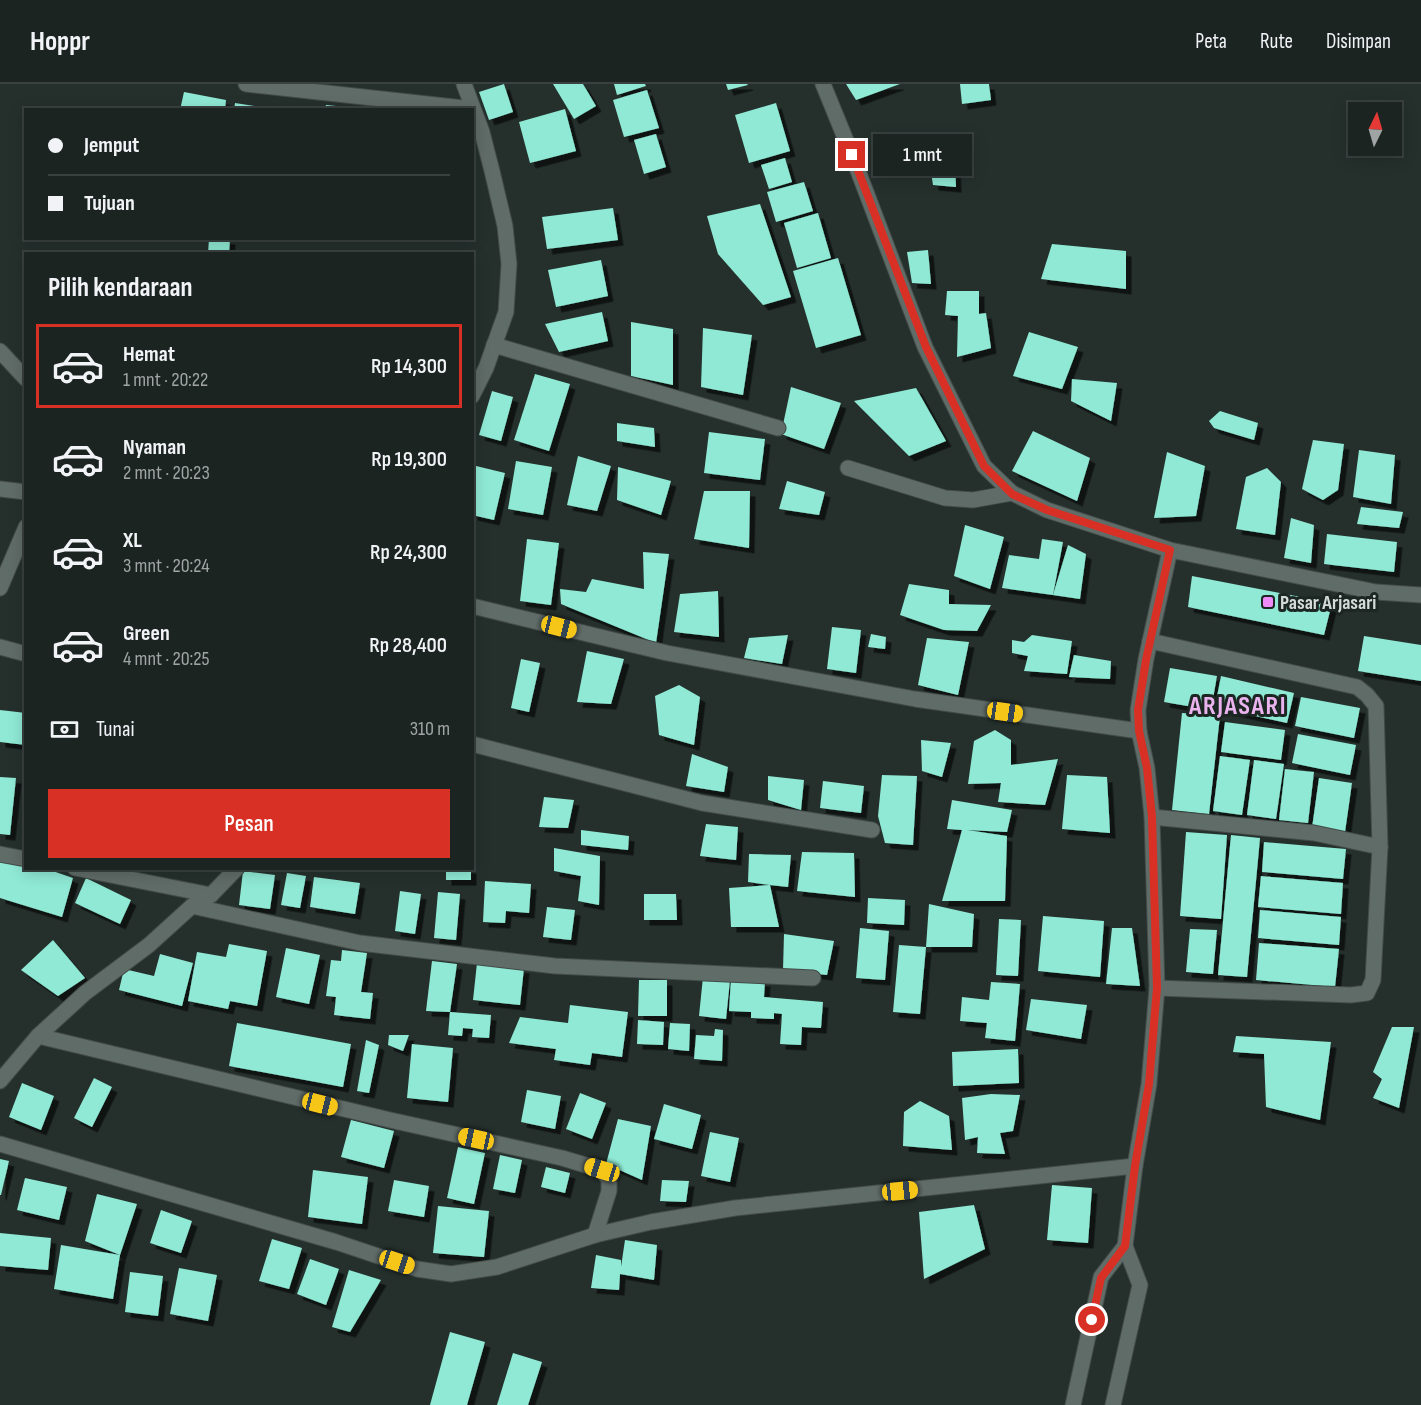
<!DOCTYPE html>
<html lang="id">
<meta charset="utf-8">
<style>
body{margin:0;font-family:"Sofia Sans Condensed",sans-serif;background:#252c2a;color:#f1f3f6;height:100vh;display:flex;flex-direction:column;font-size:22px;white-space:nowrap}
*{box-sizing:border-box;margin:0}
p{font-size:20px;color:#a0a4a5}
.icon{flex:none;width:33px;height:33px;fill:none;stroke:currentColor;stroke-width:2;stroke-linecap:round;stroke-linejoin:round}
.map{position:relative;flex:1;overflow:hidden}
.details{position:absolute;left:24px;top:168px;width:450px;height:618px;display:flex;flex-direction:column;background:#1c2422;border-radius:0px;box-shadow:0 3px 15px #0003,0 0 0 2px #3a4140}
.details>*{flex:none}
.banner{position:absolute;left:24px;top:24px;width:450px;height:132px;border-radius:0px;box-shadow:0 3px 15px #0003,0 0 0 2px #3a4140;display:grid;align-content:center;height:132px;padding:0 24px;background:#1c2422}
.needle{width:39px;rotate:5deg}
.buttons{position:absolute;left:1348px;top:18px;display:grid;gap:12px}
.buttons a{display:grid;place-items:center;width:54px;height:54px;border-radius:0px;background:#1c2422;box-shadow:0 3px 15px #0003,0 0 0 2px #3a4140;font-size:30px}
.end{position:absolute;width:27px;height:27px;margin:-14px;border:8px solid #d93025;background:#fff;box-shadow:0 0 0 3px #fff}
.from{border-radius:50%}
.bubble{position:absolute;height:42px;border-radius:0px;background:#1c2422;box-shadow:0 3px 15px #0003,0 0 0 2px #3a4140;font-size:20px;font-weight:600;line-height:42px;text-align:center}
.car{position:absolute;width:18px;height:36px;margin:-18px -9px;border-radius:8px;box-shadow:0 0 4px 2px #0007;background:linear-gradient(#f5c518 24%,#345 0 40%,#f5c518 0 76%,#345 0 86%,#f5c518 0)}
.banner b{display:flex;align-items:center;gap:21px;height:57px;font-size:22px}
.banner b+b{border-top:2px solid #3a4140}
.banner i{width:15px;height:15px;background:#f1f3f6}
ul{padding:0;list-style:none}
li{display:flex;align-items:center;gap:18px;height:84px;margin:0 12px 9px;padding:0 12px;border:3px solid transparent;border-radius:0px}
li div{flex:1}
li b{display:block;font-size:22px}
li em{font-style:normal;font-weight:600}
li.active{border-color:#d93025}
li>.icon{width:54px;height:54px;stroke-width:1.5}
h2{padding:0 24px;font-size:27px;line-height:72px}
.pay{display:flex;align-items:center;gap:15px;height:66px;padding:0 24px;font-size:22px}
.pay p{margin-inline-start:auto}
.button{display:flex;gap:12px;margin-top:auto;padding:12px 24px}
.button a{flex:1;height:69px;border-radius:0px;background:#d93025;color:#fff;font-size:24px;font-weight:600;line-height:69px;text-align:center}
header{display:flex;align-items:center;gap:36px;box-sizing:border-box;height:84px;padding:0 30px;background:#1c2422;border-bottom:2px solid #3a4140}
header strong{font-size:28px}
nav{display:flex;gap:33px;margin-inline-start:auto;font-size:21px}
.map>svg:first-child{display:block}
</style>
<header>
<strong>Hoppr</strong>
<nav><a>Peta</a><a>Rute</a><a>Disimpan</a></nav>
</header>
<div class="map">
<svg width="1421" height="1321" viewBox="0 0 1421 1321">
<defs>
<filter id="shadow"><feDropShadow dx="5.5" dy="5.5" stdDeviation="0" flood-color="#0009"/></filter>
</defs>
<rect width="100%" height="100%" fill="#25302d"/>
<g fill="#8fe9d4" filter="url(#shadow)">
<path d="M504,0L513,28L489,36L479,8Z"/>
<path d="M553,0H583L596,22L574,35Z"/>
<path d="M614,0H645L646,2L617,11Z"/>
<path d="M726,0H747L748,1L728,6Z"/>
<path d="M846,0H900L856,16Z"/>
<path d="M960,0H989L991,16L962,20Z"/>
<path d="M647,6L659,44L624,53L613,16Z"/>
<path d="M184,8L226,16L225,26H180Z"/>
<path d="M235,19L267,24V26H234Z"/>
<path d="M776,19L790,67L749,79L735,31Z"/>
<path d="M326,21L357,24V26H324Z"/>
<path d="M565,25L576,67L530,79L519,38Z"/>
<path d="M656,50L666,83L644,90L634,56Z"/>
<path d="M917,57H954L956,103L933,101L931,88H914Z"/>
<path d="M785,74L792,98L769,105L761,81Z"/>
<path d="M804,98L813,127L776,138L767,108Z"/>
<path d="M760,120L791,213L763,221L718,170L707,132Z"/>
<path d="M613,124L618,156L547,165L542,133Z"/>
<path d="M818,129L831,174L797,184L784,139Z"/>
<path d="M209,154L230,155L229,170H208Z"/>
<path d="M1052,160L1126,167V205L1041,195Z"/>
<path d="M928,166L931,200L912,199L907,168Z"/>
<path d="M838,174L861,251L816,264L793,187Z"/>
<path d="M601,176L608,212L556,223L548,186Z"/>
<path d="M947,207H979V230L986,229L991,264L957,273L958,232L945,231Z"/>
<path d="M602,228L608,257L559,268L545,240Z"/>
<path d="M631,238L673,245V301L631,292Z"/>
<path d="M703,244L752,251L743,311L701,303Z"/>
<path d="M1029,248L1078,263L1062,305L1013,292Z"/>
<path d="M535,290L570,300L549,367L514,356Z"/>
<path d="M1072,295L1117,299L1111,337L1071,317Z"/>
<path d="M791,303L841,319L824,365L781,350Z"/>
<path d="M916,304L946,357L909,372L854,317Z"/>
<path d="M492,307L513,313L501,357L479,351Z"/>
<path d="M1220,327L1258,339L1254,356L1214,344L1209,337Z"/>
<path d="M617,339L654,344L655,363L617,357Z"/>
<path d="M1033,347L1090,374L1077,417L1012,387Z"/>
<path d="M709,348L765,355L760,396L704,389Z"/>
<path d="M1313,356L1344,360L1338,406L1323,416L1302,405Z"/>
<path d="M1359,366L1395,371L1391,420L1353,413Z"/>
<path d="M1167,368L1205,382L1196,432L1154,434Z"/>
<path d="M578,372L611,382L597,427L567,421Z"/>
<path d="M516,377L552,383L543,431L508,425Z"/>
<path d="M472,381L505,389L494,436L472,431Z"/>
<path d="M618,383L671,397L661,431L617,416Z"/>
<path d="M1267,384L1281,398L1275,451L1236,445L1246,393Z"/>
<path d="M787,397L825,408L819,431L779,425Z"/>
<path d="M704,407H750L749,464L694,455Z"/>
<path d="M1361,423L1403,428L1399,444L1357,440Z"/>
<path d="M1291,434L1314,441L1311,479L1284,474Z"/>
<path d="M965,441L1004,453L990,505L954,492Z"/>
<path d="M1327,450L1397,458L1394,488L1324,480Z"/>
<path d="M527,455L559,459L551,521L520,517Z"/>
<path d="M1042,455L1063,458L1053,511L1002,504L1009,471L1039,475Z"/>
<path d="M1068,461L1086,470L1080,515L1053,511Z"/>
<path d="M643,468L669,470L656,559L561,520L560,505L586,508L592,495L644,505Z"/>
<path d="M1192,492L1332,519L1324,551L1188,523Z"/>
<path d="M909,500L949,506V520L991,521L977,547L944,546L900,531Z"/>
<path d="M718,507L719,553L674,548L680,510Z"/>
<path d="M832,543L861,546L856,589L827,585Z"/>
<path d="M871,550L886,553L885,565L868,563Z"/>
<path d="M788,551L782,580L744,574L749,554Z"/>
<path d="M1032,551L1072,557L1067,590L1024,587L1028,572L1012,569V556L1024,558Z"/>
<path d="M1364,552L1421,561V597L1358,587Z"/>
<path d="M927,554L969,558L958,611L918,601Z"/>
<path d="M587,567L624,575L611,620L577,618Z"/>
<path d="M1074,571L1111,577L1110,595L1069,593Z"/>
<path d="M521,575L540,579L529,628L511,624Z"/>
<path d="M1170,584L1217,592L1211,626L1164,618Z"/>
<path d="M1221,592L1294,609L1287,639L1215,623Z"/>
<path d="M679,601L700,613L694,661L659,651L655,612Z"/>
<path d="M1301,613L1360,624L1354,654L1295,642Z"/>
<path d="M0,626L26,629V661L0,658Z"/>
<path d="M1182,629L1220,632L1209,730L1172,726Z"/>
<path d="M1225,638L1285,646L1281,676L1221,668Z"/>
<path d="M995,646L1011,656V681L1058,675L1045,721L998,718L1001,699L968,700L974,657Z"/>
<path d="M1298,650L1356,661L1350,691L1292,679Z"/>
<path d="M921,656L951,659L942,693L922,687Z"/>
<path d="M692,670L728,683L724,708L686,702Z"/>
<path d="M1220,672L1250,676L1242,731L1213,727Z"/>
<path d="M1254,676L1284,680L1276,735L1247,731Z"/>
<path d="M1285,685L1314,688L1308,739L1279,736Z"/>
<path d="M882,691L917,692L913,761L885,759L878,732Z"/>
<path d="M1067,691L1107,693L1110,749L1062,745Z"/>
<path d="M768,692L804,696L801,726L768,716Z"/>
<path d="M0,693L16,694L10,751L0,750Z"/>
<path d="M1319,694L1352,699L1345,748L1312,744Z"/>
<path d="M823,697L864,702L861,729L820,724Z"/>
<path d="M544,713L574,716L568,744L539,743Z"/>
<path d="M952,716L1012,726L1007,748L967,746L1007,752L1005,817H942L962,746L947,745Z"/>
<path d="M706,740L738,743L736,776L700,772Z"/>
<path d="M581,746L629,752L628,766L581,761Z"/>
<path d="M1186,748L1227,751L1221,835L1180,832Z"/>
<path d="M1231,751L1260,754L1247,893L1218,891Z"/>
<path d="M1264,758L1346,765L1343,795L1262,788Z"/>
<path d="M554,764L600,772L599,821L578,817L581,792L554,787Z"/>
<path d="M802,768L854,769L855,813L797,807Z"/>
<path d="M749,770L791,771L788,803L770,801L779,843H731L729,804L770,801L748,798Z"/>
<path d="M0,771L26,779V784H44L73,794L62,833L0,814Z"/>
<rect x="446" y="784" width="25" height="12"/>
<path d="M243,787L275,791L270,825L239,821Z"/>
<path d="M287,789L306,792L300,824L281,821Z"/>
<path d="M1261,792L1343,799L1341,830L1258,823Z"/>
<path d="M314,793L360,799L355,830L310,823Z"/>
<path d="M86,794L131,816L120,840L75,819Z"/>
<path d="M485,797L531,800L529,829L506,827L505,839L483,838Z"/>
<path d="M400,807L421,810L415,850L395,847Z"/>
<path d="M438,808L460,810L456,856L434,854Z"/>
<path d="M644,810H676L677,836H644Z"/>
<path d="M868,814L905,816L904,841L867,839Z"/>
<path d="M929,820L974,830L972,863H926L920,930L893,928L899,861L926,863Z"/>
<path d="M547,823L575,826L571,856L543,853Z"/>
<path d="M1260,826L1341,833L1339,861L1258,854Z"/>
<path d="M1043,832L1104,837L1100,893L1038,887Z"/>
<path d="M999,835L1021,836L1018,892L996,891Z"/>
<path d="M860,844L889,847L885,896L856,894Z"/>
<path d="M1112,844H1132L1140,902L1106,900Z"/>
<path d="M1190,845L1217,846L1213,890L1186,888Z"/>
<path d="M784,850L834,857L827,891L783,886Z"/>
<path d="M53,856L85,894L58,912L21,886Z"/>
<path d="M1259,859L1339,865L1335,903L1256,896Z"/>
<path d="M229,860L267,867L257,922L230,917L228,925L188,917L197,868L226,873Z"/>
<path d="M286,864L320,871L309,920L276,913Z"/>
<path d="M342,866L367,869L361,908L373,909L370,935L334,931L336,913L326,912L331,876L341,877Z"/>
<path d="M160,870L193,879L182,922L119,906L124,885L154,892Z"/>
<path d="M432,877L457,880L450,928L426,927Z"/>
<path d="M477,879L524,884L520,921L473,916Z"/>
<path d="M703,893L730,896L726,935L699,932Z"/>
<path d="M731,895L765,897L764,913L823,918L821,944L802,943L801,961L780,960L782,930L774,929V935L751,934V928L729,927Z"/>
<path d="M639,896H667V932H638Z"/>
<path d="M991,898L1020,900L1015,957L985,954L987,939L960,937L962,913L989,916Z"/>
<path d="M1031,915L1087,921L1081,955L1026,946Z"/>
<path d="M570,921L628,928L622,973L592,969L590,981L554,976L556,965L509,959L520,933L568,939Z"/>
<path d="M450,928L491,931L489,954L472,953L473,945L463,944L462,952L448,951Z"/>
<path d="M638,936L664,938L663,961L637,960Z"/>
<path d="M237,939L351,960L343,1003L229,982Z"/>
<path d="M670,939L690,940L689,967L668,965Z"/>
<path d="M1392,943H1414L1399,1024L1373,1014L1382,995L1373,988Z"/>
<path d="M715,945L723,946L722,977L694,975L696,951L714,952Z"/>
<path d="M389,951H409L403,967L388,961Z"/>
<path d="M1236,952L1331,958L1320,1036L1266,1023L1264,970L1233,968Z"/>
<path d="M366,956L379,961L369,1009L357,1007Z"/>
<path d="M412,960L453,964L448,1018L407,1014Z"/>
<path d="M1018,965L1019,999L953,1002L952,968Z"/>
<path d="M94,994L112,1003L92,1043L74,1034Z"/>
<path d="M22,999L54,1012L41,1046L9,1033Z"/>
<path d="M527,1006L561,1012L555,1045L521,1038Z"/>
<path d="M580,1009L606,1019L592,1055L566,1045Z"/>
<path d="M991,1010L1020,1011L1013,1047L1000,1049L1005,1070L977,1069L978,1053L965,1056L962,1014Z"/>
<path d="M920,1017L949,1032L952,1066L903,1062L904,1028Z"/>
<path d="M664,1020L701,1031L692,1065L654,1055Z"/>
<path d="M618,1035L651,1042L642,1096L606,1080Z"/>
<path d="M351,1036L394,1047L384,1084L341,1073Z"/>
<path d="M710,1048L739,1054L730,1098L701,1092Z"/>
<path d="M458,1063L485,1069L474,1120L447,1114Z"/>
<path d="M500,1071L522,1076L515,1109L493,1105Z"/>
<path d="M0,1075L9,1077L1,1111H0Z"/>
<path d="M546,1083L570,1089L565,1109L541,1103Z"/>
<path d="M313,1086L368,1093L362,1140L308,1133Z"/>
<path d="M25,1094L67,1103L59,1136L17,1126Z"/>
<path d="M394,1096L429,1102L424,1133L388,1127Z"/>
<path d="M662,1096L689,1097L686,1118L660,1117Z"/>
<path d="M1052,1101L1092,1104L1088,1159L1047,1156Z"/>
<path d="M97,1110L137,1120L120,1171L113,1215L54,1205L61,1161L120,1171L85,1157Z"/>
<path d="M974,1121L985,1165L924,1195L919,1128Z"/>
<path d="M438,1122L489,1127L484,1173L433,1169Z"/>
<path d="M161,1126L192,1137L181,1169L150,1159Z"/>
<path d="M0,1149L51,1154L48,1186L0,1182Z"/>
<path d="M272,1155L302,1164L289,1205L259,1197Z"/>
<path d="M625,1156L657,1161L654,1196L620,1190L619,1206L591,1204L596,1171L621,1176V1183Z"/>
<path d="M310,1175L339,1185L326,1221L297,1210Z"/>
<path d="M179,1184L217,1191L208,1237L170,1230Z"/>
<path d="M349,1186L381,1196L350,1248L332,1243Z"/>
<path d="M130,1188L163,1192L158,1232L125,1228Z"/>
<path d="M450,1248L485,1258L467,1321H430Z"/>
<path d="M513,1269L542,1278L528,1321H497Z"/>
</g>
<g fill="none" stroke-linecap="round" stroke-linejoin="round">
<g stroke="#424b48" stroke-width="17">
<g id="minor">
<path d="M246,0L473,25"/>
<path d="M464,0L482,48L492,87L505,142L509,180L506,228L486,284L472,312"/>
<path d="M823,0L852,71L925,263L984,382L1012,409L1047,426L1170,466L1376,508L1421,511"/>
<path d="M494,261L778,344"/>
<path d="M0,267L26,295"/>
<path d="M848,384L945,414L973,416L1012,409"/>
<path d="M0,405L26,408"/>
<path d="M0,504L26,443"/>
<path d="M472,522L667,569L915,615L1139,647"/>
<path d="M1150,557L1357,603L1367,611L1376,622L1380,763L1373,896L1367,909L1351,911L1157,904"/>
<path d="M0,563L26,570"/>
<path d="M472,660L702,719L872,746"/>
<path d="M1152,733L1314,749L1380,763"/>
<path d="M0,770L26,775"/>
<path d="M75,784L211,811"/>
<path d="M192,822L360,859L555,882L813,894"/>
<path d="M38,952L390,1036L562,1074L602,1086L609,1096V1107L595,1151"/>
<path d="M0,997L38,952L85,909L149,861L192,822L211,811L237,784"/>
<path d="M0,1060L336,1158L417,1185L451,1190L497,1183L595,1151L651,1138L735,1124L1135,1082"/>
<path d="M1073,1321L1101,1193L1125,1162"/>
<path d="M1113,1321L1140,1201L1125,1162L1135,1082L1149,1000L1157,904L1152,733L1147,684L1139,647L1138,626L1146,575L1170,466"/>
</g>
</g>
<use href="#minor" stroke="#606c68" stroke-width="15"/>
</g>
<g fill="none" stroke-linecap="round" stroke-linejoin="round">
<path stroke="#d93025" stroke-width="8" d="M852,71L926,263L984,382L1012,410L1047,426L1170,466L1146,576L1138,626L1139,647L1147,684L1152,733L1157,904L1149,1000L1135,1082L1125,1162L1101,1194L1092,1236"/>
</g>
<rect fill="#ef8bf7" stroke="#1c2623" stroke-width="2" x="1262" y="512" width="12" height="12" rx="3"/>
<g text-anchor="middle" stroke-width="6" stroke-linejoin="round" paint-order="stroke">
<g font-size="20" font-weight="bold" fill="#d5dcda" stroke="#1c2623" text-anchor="start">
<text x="1280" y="525">Pasar Arjasari</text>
</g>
<g font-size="26" font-weight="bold" letter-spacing="1.5" fill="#eab3ee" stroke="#1c2623">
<text x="1238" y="630">ARJASARI</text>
</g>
</g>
</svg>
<div class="buttons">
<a><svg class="needle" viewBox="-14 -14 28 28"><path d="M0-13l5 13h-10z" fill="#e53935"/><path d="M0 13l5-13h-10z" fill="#a0a4a5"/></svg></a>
</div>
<i class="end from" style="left:1092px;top:1236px"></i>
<i class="end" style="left:852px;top:71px"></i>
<div class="bubble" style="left:873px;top:50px;width:99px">1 mnt</div>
<i class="car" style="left:559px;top:543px;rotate:104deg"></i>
<i class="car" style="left:1005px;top:628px;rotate:98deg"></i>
<i class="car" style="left:320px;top:1020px;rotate:104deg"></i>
<i class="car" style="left:476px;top:1055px;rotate:282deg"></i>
<i class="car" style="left:602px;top:1086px;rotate:287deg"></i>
<i class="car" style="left:900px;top:1107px;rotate:84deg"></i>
<i class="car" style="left:397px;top:1178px;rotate:108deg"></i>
<div class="banner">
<b><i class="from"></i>Jemput</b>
<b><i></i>Tujuan</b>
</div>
<section class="details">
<h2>Pilih kendaraan</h2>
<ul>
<li class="active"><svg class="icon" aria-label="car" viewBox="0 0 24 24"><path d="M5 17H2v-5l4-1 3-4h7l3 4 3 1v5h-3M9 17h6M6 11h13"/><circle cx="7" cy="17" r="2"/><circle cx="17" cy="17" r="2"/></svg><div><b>Hemat</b><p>1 mnt · 20:22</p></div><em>Rp 14,300</em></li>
<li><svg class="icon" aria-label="car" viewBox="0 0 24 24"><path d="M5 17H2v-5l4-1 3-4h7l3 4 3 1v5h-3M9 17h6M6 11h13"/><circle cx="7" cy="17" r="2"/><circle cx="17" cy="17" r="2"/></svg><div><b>Nyaman</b><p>2 mnt · 20:23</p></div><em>Rp 19,300</em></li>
<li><svg class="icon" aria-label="car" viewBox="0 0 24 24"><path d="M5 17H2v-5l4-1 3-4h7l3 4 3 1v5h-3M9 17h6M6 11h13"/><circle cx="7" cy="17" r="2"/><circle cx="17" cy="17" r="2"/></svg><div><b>XL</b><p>3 mnt · 20:24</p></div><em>Rp 24,300</em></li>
<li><svg class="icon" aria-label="car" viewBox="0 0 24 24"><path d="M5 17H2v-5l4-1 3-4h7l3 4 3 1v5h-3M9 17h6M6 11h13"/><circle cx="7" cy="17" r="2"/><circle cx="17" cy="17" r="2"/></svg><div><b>Green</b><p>4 mnt · 20:25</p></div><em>Rp 28,400</em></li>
</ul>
<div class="pay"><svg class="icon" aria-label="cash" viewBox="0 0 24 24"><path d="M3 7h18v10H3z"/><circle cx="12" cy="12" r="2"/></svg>Tunai<p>310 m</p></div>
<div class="button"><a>Pesan</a></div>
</section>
</div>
